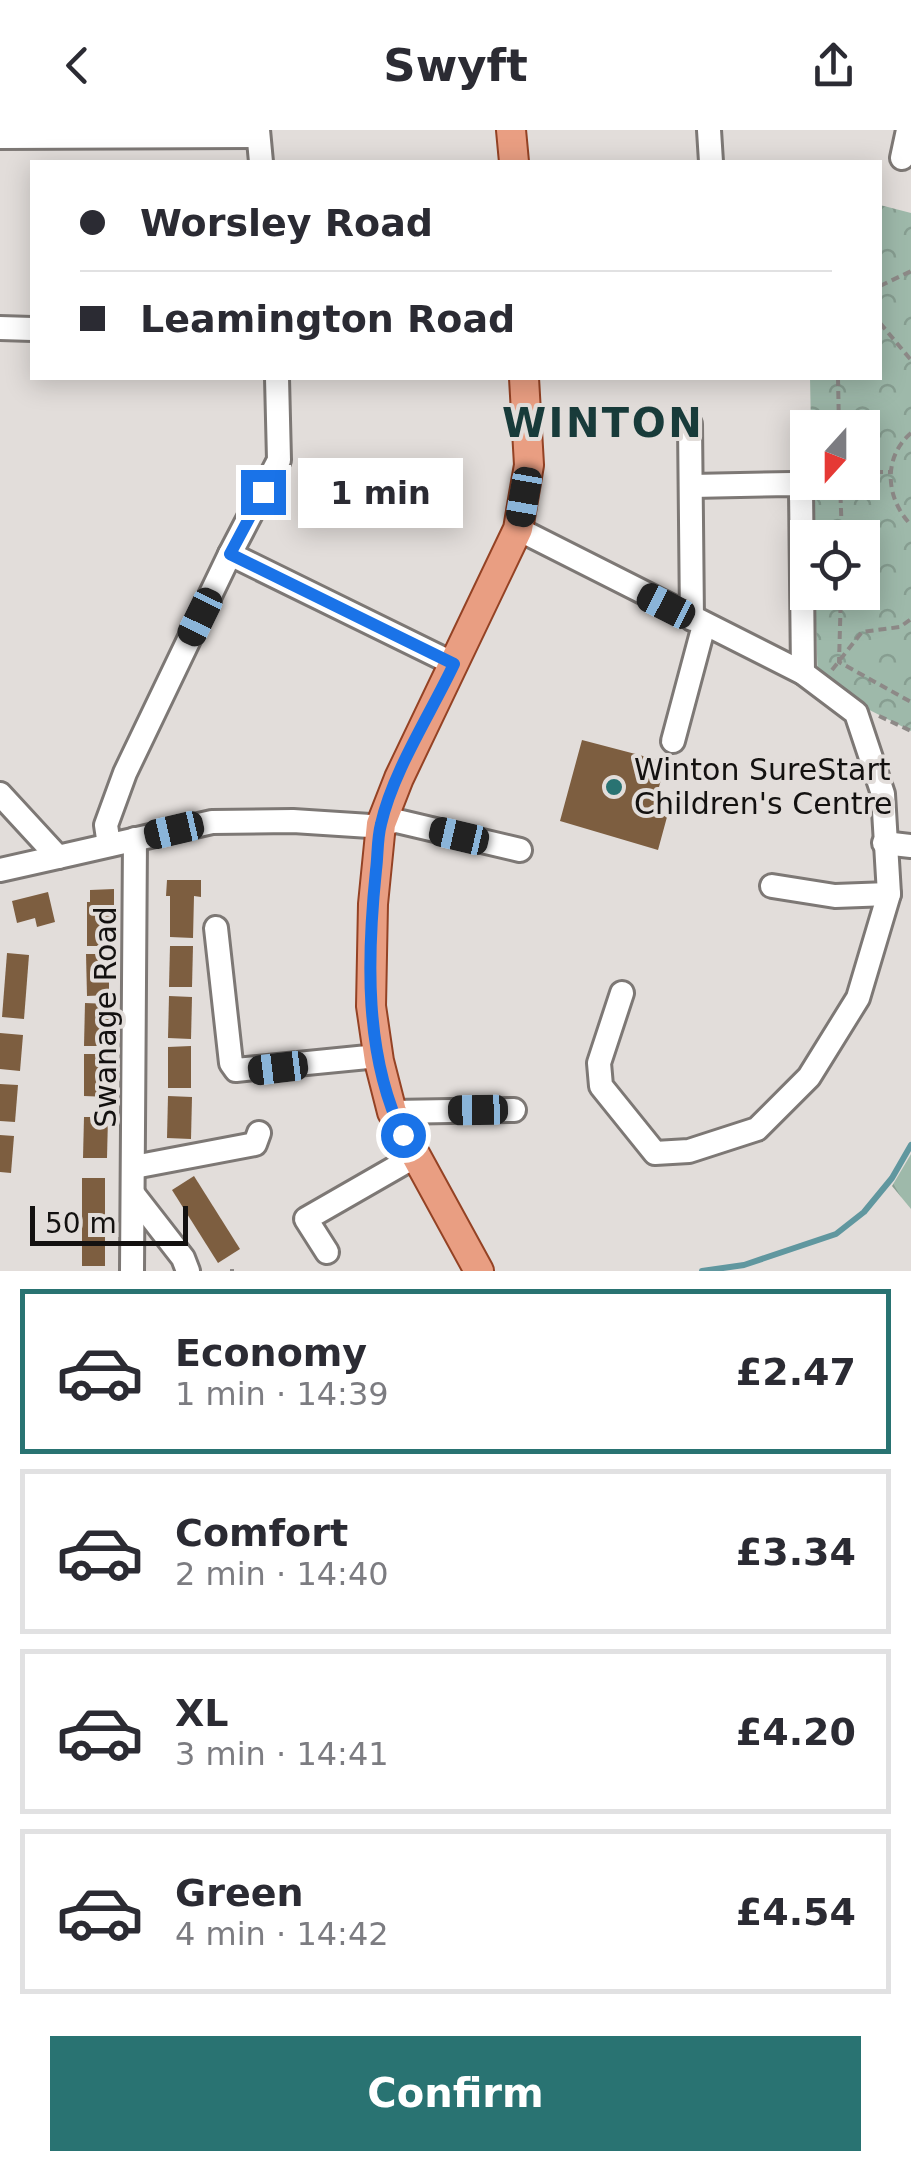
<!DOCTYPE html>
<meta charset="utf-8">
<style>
body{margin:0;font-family:"DejaVu Sans",sans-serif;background:#f7f7f7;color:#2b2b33;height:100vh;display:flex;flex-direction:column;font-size:38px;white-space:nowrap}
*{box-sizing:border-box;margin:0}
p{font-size:32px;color:#7c7c81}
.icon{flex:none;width:55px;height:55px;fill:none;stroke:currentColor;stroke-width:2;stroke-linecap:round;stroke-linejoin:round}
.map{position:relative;height:1141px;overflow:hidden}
.panel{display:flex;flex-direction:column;background:#fff;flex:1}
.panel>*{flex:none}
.hud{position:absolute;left:30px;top:30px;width:852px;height:220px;border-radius:0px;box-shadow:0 5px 25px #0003;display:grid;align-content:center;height:220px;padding:0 50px;background:#fff}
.needle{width:65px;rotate:201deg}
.fabs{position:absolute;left:790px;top:280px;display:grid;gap:20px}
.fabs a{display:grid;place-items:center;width:90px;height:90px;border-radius:0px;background:#fff;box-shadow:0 5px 25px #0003;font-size:50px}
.scale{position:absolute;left:30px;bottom:25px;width:158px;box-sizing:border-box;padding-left:10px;border:5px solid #131110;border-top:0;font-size:28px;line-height:35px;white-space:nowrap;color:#131110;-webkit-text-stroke:8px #e2ddda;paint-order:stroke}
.end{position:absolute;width:45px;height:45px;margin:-22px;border:12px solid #1a73e8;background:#fff;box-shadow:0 0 0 5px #fff}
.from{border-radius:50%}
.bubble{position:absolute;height:70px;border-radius:0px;background:#fff;box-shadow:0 5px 25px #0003;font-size:32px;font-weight:800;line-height:70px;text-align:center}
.car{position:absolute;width:30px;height:60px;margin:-30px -15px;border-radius:12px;box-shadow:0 0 8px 2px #0007;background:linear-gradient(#222 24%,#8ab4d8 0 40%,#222 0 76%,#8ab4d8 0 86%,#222 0)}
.hud b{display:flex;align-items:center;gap:35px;height:95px;font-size:38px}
.hud b+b{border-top:2px solid #e1e1e2}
.hud i{width:25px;height:25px;background:#2b2b33}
ul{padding:18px 0 0;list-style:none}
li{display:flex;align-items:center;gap:30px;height:165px;margin:0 20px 15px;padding:0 30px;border:5px solid #e1e1e2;border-radius:0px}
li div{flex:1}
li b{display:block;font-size:38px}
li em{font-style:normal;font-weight:800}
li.on{border-color:#297372}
li>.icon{width:90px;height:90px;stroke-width:1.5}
.action{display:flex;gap:20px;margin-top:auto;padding:20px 50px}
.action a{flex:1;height:115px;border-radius:0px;background:#297372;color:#fff;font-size:40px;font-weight:800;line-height:115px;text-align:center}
header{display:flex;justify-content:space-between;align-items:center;height:130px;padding:0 50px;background:#fff;font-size:45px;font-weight:800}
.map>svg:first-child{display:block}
</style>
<header><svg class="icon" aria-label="back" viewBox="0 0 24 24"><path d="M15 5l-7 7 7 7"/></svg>Swyft<svg class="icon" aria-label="share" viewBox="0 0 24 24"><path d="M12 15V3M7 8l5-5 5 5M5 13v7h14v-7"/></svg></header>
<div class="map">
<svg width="911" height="1141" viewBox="0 0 911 1141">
<defs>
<pattern id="forest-firs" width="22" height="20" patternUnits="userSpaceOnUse" patternTransform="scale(2.5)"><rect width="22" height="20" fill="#9eb9aa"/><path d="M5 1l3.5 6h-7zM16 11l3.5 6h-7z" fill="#879e91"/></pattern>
<pattern id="park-crowns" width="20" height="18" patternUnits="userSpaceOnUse" patternTransform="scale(2.5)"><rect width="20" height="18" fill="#9eb9aa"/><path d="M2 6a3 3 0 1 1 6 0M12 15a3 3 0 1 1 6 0" fill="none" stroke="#879e91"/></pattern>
</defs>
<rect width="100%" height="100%" fill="#e2ddda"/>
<path fill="url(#forest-firs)" d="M911,1024V1079L892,1056Z"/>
<path fill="url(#park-crowns)" d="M880,75L911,83V601L818,554L815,463L862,462V408L814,407L812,353L862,352V298L811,297L810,248H880Z"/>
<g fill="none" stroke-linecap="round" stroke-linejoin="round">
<path stroke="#60979f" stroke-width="6" d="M702,1141L744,1135L836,1104L864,1082L892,1048L911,1015"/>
</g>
<g fill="#7d5e40">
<path d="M582,610L666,632L652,682L667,687L658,720L560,691Z"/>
<path d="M167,750H201V767L194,766L193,808L170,807V766H166Z"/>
<path d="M114,759V780H110V816H87V772H90V760Z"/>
<path d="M48,762L55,792L37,797L35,788L17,793L12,771Z"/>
<path d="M170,816H193L192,857H169Z"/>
<path d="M7,823L29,825L24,889L2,887Z"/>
<path d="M86,824H109V865L87,866Z"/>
<path d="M169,866L192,867L191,909L168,908Z"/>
<path d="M85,873L109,874L108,916H84Z"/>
<path d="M0,903L23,905L20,941L0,939Z"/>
<path d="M191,916V958H168V917Z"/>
<path d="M84,924H108V967L84,966Z"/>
<path d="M0,954L18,955L15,992L0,991Z"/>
<path d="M168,966L192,967L191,1009L167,1008Z"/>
<path d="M84,987H108L107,1028H83Z"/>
<path d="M0,1005L14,1006L11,1043L0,1042Z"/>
<path d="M194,1046L240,1119L218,1133L172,1060Z"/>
<rect x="82" y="1048" width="23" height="88"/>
</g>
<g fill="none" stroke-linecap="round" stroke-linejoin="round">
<g stroke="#7d7875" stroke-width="28">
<g id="minor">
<path d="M258,0L261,32"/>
<path d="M709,0L711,32"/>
<path d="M0,7L258,6"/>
<path d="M902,28L908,0"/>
<path d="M0,198L32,199"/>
<path d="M690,294L692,489"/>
<path d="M692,356L792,354L801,359L803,543"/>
<path d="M518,399L803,543L856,583L883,664L889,764L858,868L809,947L757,999L689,1021L655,1023L601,956L599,933L622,863"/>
<path d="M230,424L454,534"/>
<path d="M673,611L704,495"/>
<path d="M0,664L58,727L212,692L293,691L370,696L397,691L520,720"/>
<path d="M884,713L911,716"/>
<path d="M109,715L106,695L125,643L230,424L279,330L277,248"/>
<path d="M0,740L58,727"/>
<path d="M772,756L835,766L889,764"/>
<path d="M216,798L231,933L236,940L378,926"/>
<path d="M392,982L514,980"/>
<path d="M134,1037L255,1014L259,1003"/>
<path d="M134,1065L183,1128L188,1141"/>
<path d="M327,1122L306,1089L414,1027"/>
<path d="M132,1141L135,709"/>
</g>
</g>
<g stroke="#944224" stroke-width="32">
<g id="major">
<path d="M511,0L514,32"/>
<path d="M479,1141L392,982L379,931L371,876L373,774L381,694L399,648L518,399L529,335L524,248"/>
</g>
</g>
<g stroke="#8d8987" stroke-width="4" stroke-dasharray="8 5" stroke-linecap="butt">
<path d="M880,156L911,141"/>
<path d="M880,193L911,230"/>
<path d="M838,248L839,298"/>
<path d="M911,303C882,328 886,369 911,395"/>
<path d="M862,342H890"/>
<path d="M840,352L842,408"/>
<path d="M841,462L839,532L911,572"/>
<path d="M832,540L862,502L900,497L911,489"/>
<path d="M879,586L911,601"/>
<path d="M230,1141H234"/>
</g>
<use href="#minor" stroke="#fff" stroke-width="22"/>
<use href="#major" stroke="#e99e82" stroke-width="28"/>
</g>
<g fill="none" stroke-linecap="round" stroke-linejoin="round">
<path stroke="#1a73e8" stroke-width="12" d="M263,362L230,424L454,534C431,583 393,641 381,694C377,709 378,725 376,740C367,827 364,925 403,1005"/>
</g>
<circle fill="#297372" stroke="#e2ddda" stroke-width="4" cx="614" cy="657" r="10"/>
<g text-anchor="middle" stroke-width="8" stroke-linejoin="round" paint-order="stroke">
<g font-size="30" fill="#131110" stroke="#e2ddda" text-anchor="start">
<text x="634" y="650">Winton SureStart<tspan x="634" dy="34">Children's Centre</tspan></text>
</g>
<g font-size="30" fill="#131110" stroke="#e2ddda">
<text transform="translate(106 887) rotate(-90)" y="10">Swanage Road</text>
</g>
<g font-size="40" font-weight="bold" letter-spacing="2.5" fill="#183b3a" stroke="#e2ddda">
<text x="603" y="307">WINTON</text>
</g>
</g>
</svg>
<div class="fabs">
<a><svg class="needle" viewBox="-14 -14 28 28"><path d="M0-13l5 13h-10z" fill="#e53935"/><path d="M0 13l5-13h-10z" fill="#7c7c81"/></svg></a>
<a><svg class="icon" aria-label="locate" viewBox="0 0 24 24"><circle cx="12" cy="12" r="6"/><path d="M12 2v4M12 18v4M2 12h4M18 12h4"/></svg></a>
</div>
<div class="scale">50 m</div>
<i class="end from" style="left:403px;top:1005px"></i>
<i class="end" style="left:263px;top:362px"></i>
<div class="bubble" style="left:298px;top:328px;width:165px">1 min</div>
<i class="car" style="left:524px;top:367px;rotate:190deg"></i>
<i class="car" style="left:666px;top:476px;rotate:297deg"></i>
<i class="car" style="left:200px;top:487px;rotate:206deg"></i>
<i class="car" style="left:174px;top:700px;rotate:257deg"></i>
<i class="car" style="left:459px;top:706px;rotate:283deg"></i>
<i class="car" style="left:278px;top:938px;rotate:263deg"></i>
<i class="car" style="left:478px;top:980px;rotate:269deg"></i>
<div class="hud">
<b><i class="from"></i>Worsley Road</b>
<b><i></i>Leamington Road</b>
</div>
</div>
<section class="panel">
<ul>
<li class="on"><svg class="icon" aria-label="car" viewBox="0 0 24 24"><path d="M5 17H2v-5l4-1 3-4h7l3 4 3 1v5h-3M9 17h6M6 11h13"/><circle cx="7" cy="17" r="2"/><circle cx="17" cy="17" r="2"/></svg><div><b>Economy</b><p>1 min · 14:39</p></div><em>£2.47</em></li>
<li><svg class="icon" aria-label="car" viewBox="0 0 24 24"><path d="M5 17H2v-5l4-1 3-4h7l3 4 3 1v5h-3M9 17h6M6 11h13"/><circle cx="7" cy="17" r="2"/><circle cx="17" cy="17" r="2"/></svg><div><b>Comfort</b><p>2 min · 14:40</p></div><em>£3.34</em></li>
<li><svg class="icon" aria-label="car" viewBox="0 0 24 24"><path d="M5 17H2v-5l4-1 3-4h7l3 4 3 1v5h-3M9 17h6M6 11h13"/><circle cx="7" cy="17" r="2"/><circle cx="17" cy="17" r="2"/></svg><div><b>XL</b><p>3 min · 14:41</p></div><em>£4.20</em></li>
<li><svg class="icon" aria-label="car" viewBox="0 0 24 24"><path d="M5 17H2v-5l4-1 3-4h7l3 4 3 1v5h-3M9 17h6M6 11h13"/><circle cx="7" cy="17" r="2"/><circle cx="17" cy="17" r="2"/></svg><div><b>Green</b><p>4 min · 14:42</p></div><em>£4.54</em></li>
</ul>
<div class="action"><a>Confirm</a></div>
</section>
